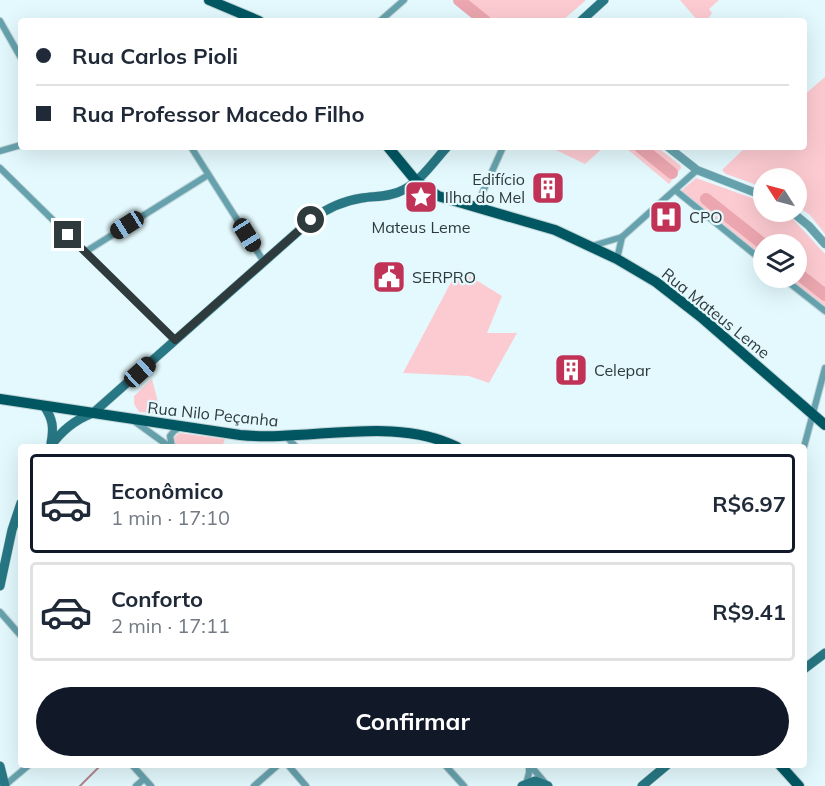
<!DOCTYPE html>
<html lang="pt">
<meta charset="utf-8">
<style>
body{margin:0;font-family:Mulish,sans-serif;background:#f2f2f3;color:#1f2937;height:100vh;display:flex;flex-direction:column;font-size:22px;white-space:nowrap}
*{box-sizing:border-box;margin:0}
p{font-size:20px;color:#747a83}
.icon{flex:none;width:33px;height:33px;fill:none;stroke:currentColor;stroke-width:2;stroke-linecap:round;stroke-linejoin:round}
.map{position:relative;flex:1;overflow:hidden}
.sheet{position:absolute;left:18px;top:444px;width:789px;height:324px;display:flex;flex-direction:column;background:#fff;border-radius:6px;box-shadow:0 6px 24px #0002}
.sheet>*{flex:none}
.guide{position:absolute;left:18px;top:18px;width:789px;height:132px;border-radius:6px;box-shadow:0 6px 24px #0002;display:grid;align-content:center;height:132px;padding:0 18px;background:#fff}
.needle{width:39px;rotate:306deg}
.buttons{position:absolute;left:753px;top:168px;display:grid;gap:12px}
.buttons a{display:grid;place-items:center;width:54px;height:54px;border-radius:50%;background:#fff;box-shadow:0 6px 24px #0002;font-size:30px}
.end{position:absolute;width:27px;height:27px;margin:-14px;border:8px solid #2f3a3c;background:#fff;box-shadow:0 0 0 3px #fff}
.from{border-radius:50%}
.car{position:absolute;width:18px;height:36px;margin:-18px -9px;border-radius:8px;box-shadow:0 0 4px 2px #0007;background:linear-gradient(#222 24%,#8ab4d8 0 40%,#222 0 76%,#8ab4d8 0 86%,#222 0)}
.guide b{display:flex;align-items:center;gap:21px;height:57px;font-size:22px}
.guide b+b{border-top:2px solid #e0e1e3}
.guide i{width:15px;height:15px;background:#1f2937}
ul{padding:10px 0 0;list-style:none}
li{display:flex;align-items:center;gap:18px;height:99px;margin:0 12px 9px;padding:0 6px;border:3px solid #e0e1e3;border-radius:6px}
li div{flex:1}
li b{display:block;font-size:22px}
li em{font-style:normal;font-weight:700}
li.current{border-color:#111827}
li>.icon{width:54px;height:54px;stroke-width:1.5}
.action{display:flex;gap:12px;margin-top:auto;padding:12px 18px}
.action a{flex:1;height:69px;border-radius:36px;background:#111827;color:#fff;font-size:24px;font-weight:700;line-height:69px;text-align:center}
.map>svg:first-child{display:block}
</style>
<div class="map">
<svg width="825" height="786" viewBox="0 0 825 786">
<rect width="100%" height="100%" fill="#e3f9fd"/>
<g fill="#fccbd1">
<path d="M463,0H586L562,21H489Z"/>
<path d="M680,0H719L709,9L712,13L709,17L712,21H698Z"/>
<path d="M825,77V234L810,215L797,206L796,178H764L763,187L726,174L722,170L746,147H804V95Z"/>
<path d="M557,147H657L680,165L681,168L669,184L626,148L604,147L585,164L556,150Z"/>
<path d="M696,178L763,202L764,212H783L791,217L825,254V307L788,278H796V244H764L763,257L681,191Z"/>
<path d="M458,269L502,296L487,333H517L489,383L469,376L403,373Z"/>
<path d="M152,379L161,414L139,412L134,404V396Z"/>
<path d="M179,433L225,439L222,447H176L173,441L175,437Z"/>
</g>
<g fill="none" stroke-linecap="round" stroke-linejoin="round">
<path stroke="#b3868c" stroke-width="2" d="M80,786L101,765"/>
<g stroke="#eba6af" stroke-width="12">
<path d="M459,0L485,21"/>
<path d="M640,147L672,173"/>
<path d="M706,199L764,245"/>
<path d="M796,272L825,295"/>
</g>
<g stroke="#bfd3d6" stroke-width="8">
<g id="minor">
<path d="M0,21L21,58"/>
<path d="M380,21L404,0"/>
<path d="M191,147L264,262"/>
<path d="M0,151L21,145"/>
<path d="M0,168L175,340"/>
<path d="M675,190L764,262"/>
<path d="M476,207L503,147"/>
<path d="M592,246L622,237L697,170"/>
<path d="M85,252L208,175"/>
<path d="M617,259L622,237"/>
<path d="M783,278L825,311"/>
<path d="M134,421L170,447"/>
<path d="M287,437L296,447"/>
<path d="M172,447L170,436L174,431L181,427"/>
<path d="M804,447L825,368"/>
<path d="M0,612L21,636"/>
<path d="M132,765L151,786"/>
<path d="M288,765L306,786"/>
<path d="M445,765L464,786"/>
<path d="M530,765L546,784"/>
<path d="M526,784L529,773V765"/>
<path d="M4,786L29,765"/>
<path d="M136,786L144,779"/>
<path d="M254,786L278,765"/>
</g>
</g>
<g stroke="#bfd3d6" stroke-width="9">
<g id="tertiary">
<path d="M668,147L697,170L764,196"/>
<path d="M792,212L809,226L825,244"/>
</g>
</g>
<g stroke="#bfd3d6" stroke-width="10">
<g id="secondary">
<path d="M581,21L604,0"/>
<path d="M44,406C53,419 54,428 51,443"/>
<path d="M50,447C61,431 74,420 93,413L311,220C327,208 342,201 362,198C376,196 391,197 403,190C421,181 434,161 447,147"/>
<path d="M0,586L12,530L21,503"/>
<path d="M804,669L825,653"/>
<path d="M0,766L5,786"/>
<path d="M522,786L535,781L548,786"/>
<path d="M642,786L667,765"/>
</g>
</g>
<g stroke="#bfd3d6" stroke-width="12">
<g id="primary">
<path d="M209,0L259,21"/>
<path d="M388,147L416,181L438,196L555,230L617,259L656,282L701,317L825,425"/>
<path d="M0,399L240,435C310,442 393,415 457,447"/>
<path d="M780,765L799,786"/>
</g>
</g>
<use href="#minor" stroke="#66a2ad" stroke-width="6"/>
<use href="#tertiary" stroke="#66a2ad" stroke-width="8"/>
<use href="#secondary" stroke="#277784" stroke-width="9"/>
<use href="#primary" stroke="#005762" stroke-width="10"/>
</g>
<g fill="none" stroke-linecap="round" stroke-linejoin="round">
<path stroke="#2f3a3c" stroke-width="8" d="M68,235L175,340L311,220"/>
</g>
<defs>
<g id="building-square" transform="scale(1.725)"><rect x="-9" y="-9" width="18" height="18" rx="4" fill="#c13257" stroke="#e3f9fd"/><path d="M-4-6H4V6H1V3H-1V6H-4ZM-2.5-4.3h1.7v1.8h-1.7ZM.8-4.3h1.7v1.8H.8ZM-2.5-1h1.7V.8h-1.7ZM.8-1h1.7V.8H.8Z" fill="#fff"/></g>
<g id="sight-square" transform="scale(1.725)"><rect x="-9" y="-9" width="18" height="18" rx="4" fill="#c13257" stroke="#e3f9fd"/><path d="M0-6L1.8-2.2L6-1.7L2.9 1.2L3.7 5.4L0 3.3L-3.7 5.4L-2.9 1.2L-6-1.7L-1.8-2.2Z" fill="#fff"/></g>
<g id="hospital-square" transform="scale(1.725)"><rect x="-9" y="-9" width="18" height="18" rx="4" fill="#c13257" stroke="#e3f9fd"/><path d="M-5-5h3v3.5h4V-5h3V5h-3V1.5h-4V5h-3Z" fill="#fff"/></g>
<g id="civic-square" transform="scale(1.725)"><rect x="-9" y="-9" width="18" height="18" rx="4" fill="#c13257" stroke="#e3f9fd"/><path d="M-.6-6.5H3V-4.5H.6V-3L4-1V1h2V6H-6V1h2V-1L-.6-3ZM-1.2 2.5V6h2.4V2.5Z" fill="#fff"/></g>
</defs>
<g fill-rule="evenodd">
<use href="#building-square" x="548" y="188"/>
<use href="#sight-square" x="421" y="197"/>
<use href="#hospital-square" x="666" y="217"/>
<use href="#civic-square" x="389" y="277"/>
<use href="#building-square" x="571" y="370"/>
</g>
<g text-anchor="middle" stroke-width="4.5" stroke-linejoin="round" paint-order="stroke">
<g font-size="16" fill="#2f3a3c" stroke="#e3f9fd" text-anchor="start">
<text x="525" y="185" text-anchor="end">Edifício<tspan x="525" dy="18">Ilha do Mel</tspan></text>
<text x="689" y="223">CPO</text>
<text x="421" y="233" text-anchor="middle">Mateus Leme</text>
<text x="412" y="283">SERPRO</text>
<text x="594" y="376">Celepar</text>
</g>
<g font-size="16" fill="#2f3a3c" stroke="#e3f9fd">
<text transform="translate(716 313) rotate(39)" y="6">Rua Mateus Leme</text>
<text transform="translate(213 414) rotate(6)" y="6">Rua Nilo Peçanha</text>
</g>
</g>
</svg>
<div class="buttons">
<a><svg class="needle" viewBox="-14 -14 28 28"><path d="M0-13l5 13h-10z" fill="#e53935"/><path d="M0 13l5-13h-10z" fill="#747a83"/></svg></a>
<a><svg class="icon" aria-label="layers" viewBox="0 0 24 24"><path d="M12 4l9 5-9 5-9-5zM3 14l9 5 9-5"/></svg></a>
</div>
<i class="end from" style="left:311px;top:220px"></i>
<i class="end" style="left:68px;top:235px"></i>
<i class="car" style="left:127px;top:225px;rotate:238deg"></i>
<i class="car" style="left:247px;top:235px;rotate:148deg"></i>
<i class="car" style="left:140px;top:372px;rotate:48deg"></i>
<div class="guide">
<b><i class="from"></i>Rua Carlos Pioli</b>
<b><i></i>Rua Professor Macedo Filho</b>
</div>
<section class="sheet">
<ul>
<li class="current"><svg class="icon" aria-label="car" viewBox="0 0 24 24"><path d="M5 17H2v-5l4-1 3-4h7l3 4 3 1v5h-3M9 17h6M6 11h13"/><circle cx="7" cy="17" r="2"/><circle cx="17" cy="17" r="2"/></svg><div><b>Econômico</b><p>1 min · 17:10</p></div><em>R$6.97</em></li>
<li><svg class="icon" aria-label="car" viewBox="0 0 24 24"><path d="M5 17H2v-5l4-1 3-4h7l3 4 3 1v5h-3M9 17h6M6 11h13"/><circle cx="7" cy="17" r="2"/><circle cx="17" cy="17" r="2"/></svg><div><b>Conforto</b><p>2 min · 17:11</p></div><em>R$9.41</em></li>
</ul>
<div class="action"><a>Confirmar</a></div>
</section>
</div>
